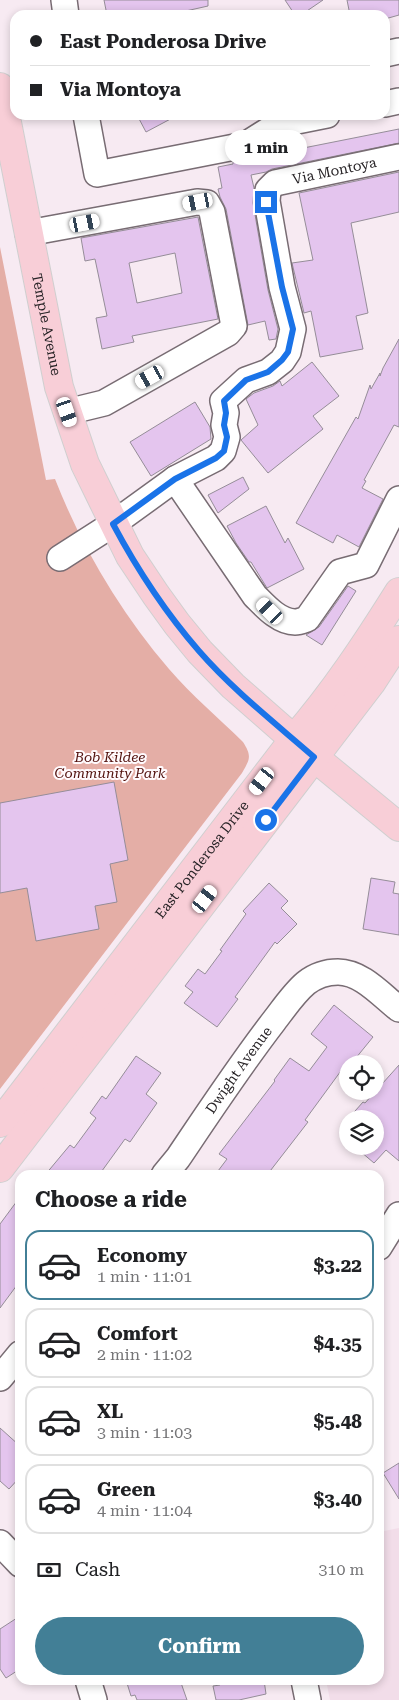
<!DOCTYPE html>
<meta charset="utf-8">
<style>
body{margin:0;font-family:"Roboto Serif",serif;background:#f6f6f6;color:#202124;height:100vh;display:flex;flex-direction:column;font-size:19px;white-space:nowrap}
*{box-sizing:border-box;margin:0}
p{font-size:16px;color:#757577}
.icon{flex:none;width:28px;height:28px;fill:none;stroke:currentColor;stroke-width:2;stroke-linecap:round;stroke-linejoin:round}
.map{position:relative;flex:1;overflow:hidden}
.side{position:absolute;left:15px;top:1170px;width:369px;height:515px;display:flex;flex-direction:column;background:#fff;border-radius:15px;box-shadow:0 2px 8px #0003}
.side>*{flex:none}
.top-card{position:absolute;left:10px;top:10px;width:380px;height:110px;border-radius:15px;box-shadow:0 2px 8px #0003;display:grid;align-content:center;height:110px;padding:0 20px;background:#fff}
.fabs{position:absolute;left:339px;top:1055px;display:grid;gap:10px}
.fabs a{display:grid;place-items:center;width:45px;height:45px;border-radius:50%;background:#fff;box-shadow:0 2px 8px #0003;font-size:25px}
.end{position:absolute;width:22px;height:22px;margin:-11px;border:6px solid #1a73e8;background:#fff;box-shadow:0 0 0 2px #fff}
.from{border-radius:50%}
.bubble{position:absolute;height:35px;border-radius:18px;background:#fff;box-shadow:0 2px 8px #0003;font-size:16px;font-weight:700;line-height:35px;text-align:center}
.car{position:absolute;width:15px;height:30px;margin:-15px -8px;border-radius:6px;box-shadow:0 0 4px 1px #0007;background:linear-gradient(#fff 24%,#345 0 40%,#fff 0 76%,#345 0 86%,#fff 0)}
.top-card b{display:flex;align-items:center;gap:18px;height:48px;font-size:19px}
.top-card b+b{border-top:1px solid #e0e0e0}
.top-card i{width:12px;height:12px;background:#202124}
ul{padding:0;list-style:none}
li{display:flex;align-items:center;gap:15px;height:70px;margin:0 10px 8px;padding:0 10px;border:2px solid #e0e0e0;border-radius:15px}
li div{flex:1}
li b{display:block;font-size:19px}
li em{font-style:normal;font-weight:700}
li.current{border-color:#427f96}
li>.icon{width:45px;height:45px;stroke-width:1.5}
h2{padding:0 20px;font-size:22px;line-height:60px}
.pay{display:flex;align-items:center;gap:12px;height:55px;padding:0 20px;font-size:19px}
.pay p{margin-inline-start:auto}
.primary-button{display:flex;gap:10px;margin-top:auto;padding:10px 20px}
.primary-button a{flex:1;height:58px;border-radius:30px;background:#427f96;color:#fff;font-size:20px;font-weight:700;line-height:58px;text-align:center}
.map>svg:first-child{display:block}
</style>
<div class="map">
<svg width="399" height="1700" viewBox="0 0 399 1700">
<rect width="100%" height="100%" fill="#f7eaf2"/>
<path fill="#f2dde9" d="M399,1528V1700H330L326,1680H379V1532Z"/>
<path fill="#e4aea6" d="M0,247L46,480L55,479C82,548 121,613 169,669C191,695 219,718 243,742C252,756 250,759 242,773L0,1089Z"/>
<g fill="#e4c5ee" stroke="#958d98" fill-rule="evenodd">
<path d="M104,0H208V6L168,15H107Z"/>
<path d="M285,0H323L301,15H295Z"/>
<path d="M347,0H399V15L385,19V15H350Z"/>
<path d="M137,115H178L146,132Z"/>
<path d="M399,129V143L272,169L266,172L251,175L254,188L253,203L268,290L278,329L276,339L269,340L265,321L248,325L226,209L220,197L218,189L222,188L218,167L233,164V162Z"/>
<path d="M399,172V212L351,223L368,313L356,316L363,349L320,357L311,311L304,313L292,263L313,260L299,193Z"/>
<path d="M198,217L218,319L132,336L134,342L102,349L96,318L107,316L95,259L85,261L81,238ZM175,253L182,293L137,303L129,263Z"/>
<path d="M399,339V427L394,425L364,480L366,481L362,488L383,499L359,547L337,535L333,543L296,523L356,417L358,419L370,385L371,389L380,373V376L383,368Z"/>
<path d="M312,362L339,396L313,416L323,429L268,473L241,440L258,425L246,399L254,393L273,386L280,381L282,386Z"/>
<path d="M195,402L210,427L211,439L151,476L130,442Z"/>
<path d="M243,477L249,489L218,513L208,495Z"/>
<path d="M266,506L285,543L288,538L304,569L267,588L251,562H249L236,543L227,526Z"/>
<path d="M348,586L356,591L322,645L306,635L319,627Z"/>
<path d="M114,782L128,860L110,864L117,902L95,906L99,929L36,941L27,888L0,893V803Z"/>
<path d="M371,878L395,882L393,893L399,894V935L363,929Z"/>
<path d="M269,883L288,901L281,908L297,924L277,944L275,942L235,997L238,999L217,1027L184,1003L193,992L185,986L198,969L205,974L222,951L220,950L246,914L243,911Z"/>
<path d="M334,1005L373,1037L351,1064H346L305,1120L308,1122L267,1175H215L227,1159L219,1154L275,1081L274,1080L290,1058L309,1071L327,1047L311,1034Z"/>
<path d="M136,1056L161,1073L146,1094L157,1103L130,1142L125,1139L99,1175H45L70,1145L74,1148L96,1118L90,1113L102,1096L106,1099Z"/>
<path d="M399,1065V1161L386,1150L374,1163L354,1146H375V1119H348L363,1102L365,1103Z"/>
<path d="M20,1197V1281L0,1308V1224Z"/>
<path d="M0,1428L20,1446V1477L9,1489L0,1481Z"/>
<path d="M399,1463V1499L383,1473Z"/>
<path d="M20,1616V1669L6,1678L0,1669V1629Z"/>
<path d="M126,1680H180L187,1700H137L135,1695L131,1696Z"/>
<path d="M219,1680H264L266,1694L239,1700H216L213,1686L220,1685Z"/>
</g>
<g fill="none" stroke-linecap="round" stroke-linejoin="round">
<g stroke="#786c73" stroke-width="28">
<g id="minor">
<path d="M64,0L66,15"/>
<path d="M385,54L399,51"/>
<path d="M385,104L399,101"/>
<path d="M86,115L97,174L245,145L277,125L327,115"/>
<path d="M28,233L197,202L207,203L212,212L234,326L228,333L104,403L67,412"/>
<path d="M175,479L255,596C265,606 279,622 295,622C299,622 304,620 307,619L340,572L366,565L399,499"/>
<path id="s1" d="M60,558L113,524L175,479L216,458L223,451L227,437L224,425L226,413L223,401L246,380L268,372L282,361L288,352L293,329L282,287L267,201L268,190L275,183L399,157"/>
<path id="s2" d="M164,1175L178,1158C209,1112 240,1065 274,1021C284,1008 294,993 306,983C315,976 327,972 338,972C362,972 382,996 399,1009"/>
<path d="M379,1247L399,1215"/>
<path d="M0,1378L20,1354"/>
<path d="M0,1543L20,1564"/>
<path d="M88,1680L94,1700"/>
<path d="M304,1680L308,1700"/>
</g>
</g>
<g stroke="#cfcfcf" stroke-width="30">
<g id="major">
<path id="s3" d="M0,87L59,387L85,464L130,556L156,595L177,624L200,652L233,686L314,757L399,827"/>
<path id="s4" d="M0,1123L294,739C334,693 367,643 399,592"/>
<path d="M0,1168L371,683L399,640"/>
</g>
</g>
<use href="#minor" stroke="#fff" stroke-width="25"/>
<use href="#major" stroke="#f8ced7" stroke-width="28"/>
</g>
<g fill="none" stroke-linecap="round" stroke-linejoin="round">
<path stroke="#1a73e8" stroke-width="6" d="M266,820L314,757C275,723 233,690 199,651C165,612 137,569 113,524L175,479L216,458L224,451L227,437L224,425L226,413L224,401L246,380L268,372L282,360L288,352L293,329L282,287L266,202"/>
</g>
<g text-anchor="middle" stroke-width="4" stroke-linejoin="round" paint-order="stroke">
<g font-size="14" fill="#272326" stroke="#fffafd">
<text dy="5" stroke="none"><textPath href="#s1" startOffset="566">Via Montoya</textPath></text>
<text dy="5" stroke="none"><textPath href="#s3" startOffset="242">Temple Avenue</textPath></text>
<text dy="5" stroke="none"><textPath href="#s4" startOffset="332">East Ponderosa Drive</textPath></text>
<text dy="5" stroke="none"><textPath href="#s2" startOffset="129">Dwight Avenue</textPath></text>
</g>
<g font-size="14" font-style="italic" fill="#52110d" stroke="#fffafd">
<text x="110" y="762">Bob Kildee<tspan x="110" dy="16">Community Park</tspan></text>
</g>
</g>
</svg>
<div class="fabs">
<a><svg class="icon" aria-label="locate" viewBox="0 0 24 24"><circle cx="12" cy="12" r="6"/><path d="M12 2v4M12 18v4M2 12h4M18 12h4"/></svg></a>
<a><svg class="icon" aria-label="layers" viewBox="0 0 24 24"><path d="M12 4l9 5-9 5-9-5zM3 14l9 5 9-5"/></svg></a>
</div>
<i class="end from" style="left:266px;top:820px"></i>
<i class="end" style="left:266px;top:202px"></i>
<div class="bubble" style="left:225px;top:130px;width:82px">1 min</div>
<i class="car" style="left:198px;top:202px;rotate:259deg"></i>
<i class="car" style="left:85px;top:223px;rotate:79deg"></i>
<i class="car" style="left:150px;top:377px;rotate:241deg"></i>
<i class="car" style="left:67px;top:412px;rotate:161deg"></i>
<i class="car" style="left:270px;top:611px;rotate:315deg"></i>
<i class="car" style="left:262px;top:781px;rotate:217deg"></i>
<i class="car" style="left:205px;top:899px;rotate:37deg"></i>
<div class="top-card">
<b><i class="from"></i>East Ponderosa Drive</b>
<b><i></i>Via Montoya</b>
</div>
<section class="side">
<h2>Choose a ride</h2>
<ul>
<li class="current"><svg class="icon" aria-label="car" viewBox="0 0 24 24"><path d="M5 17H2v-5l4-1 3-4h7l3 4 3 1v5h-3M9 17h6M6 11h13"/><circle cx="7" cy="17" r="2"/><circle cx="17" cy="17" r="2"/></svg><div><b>Economy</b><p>1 min · 11:01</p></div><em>$3.22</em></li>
<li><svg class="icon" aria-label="car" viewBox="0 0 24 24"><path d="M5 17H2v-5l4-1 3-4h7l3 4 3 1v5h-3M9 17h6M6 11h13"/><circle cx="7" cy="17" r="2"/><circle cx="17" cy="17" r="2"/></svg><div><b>Comfort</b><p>2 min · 11:02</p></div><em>$4.35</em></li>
<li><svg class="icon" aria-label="car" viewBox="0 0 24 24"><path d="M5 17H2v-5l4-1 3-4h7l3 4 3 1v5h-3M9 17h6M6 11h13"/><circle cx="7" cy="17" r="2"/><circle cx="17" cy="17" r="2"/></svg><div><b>XL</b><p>3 min · 11:03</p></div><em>$5.48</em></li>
<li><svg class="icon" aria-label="car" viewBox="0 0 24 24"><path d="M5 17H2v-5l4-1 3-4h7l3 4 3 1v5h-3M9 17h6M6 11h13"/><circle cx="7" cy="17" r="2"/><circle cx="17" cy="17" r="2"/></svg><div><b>Green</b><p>4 min · 11:04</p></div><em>$3.40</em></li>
</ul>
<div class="pay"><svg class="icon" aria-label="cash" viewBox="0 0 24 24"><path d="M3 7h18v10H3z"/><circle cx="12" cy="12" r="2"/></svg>Cash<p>310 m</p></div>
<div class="primary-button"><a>Confirm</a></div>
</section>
</div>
